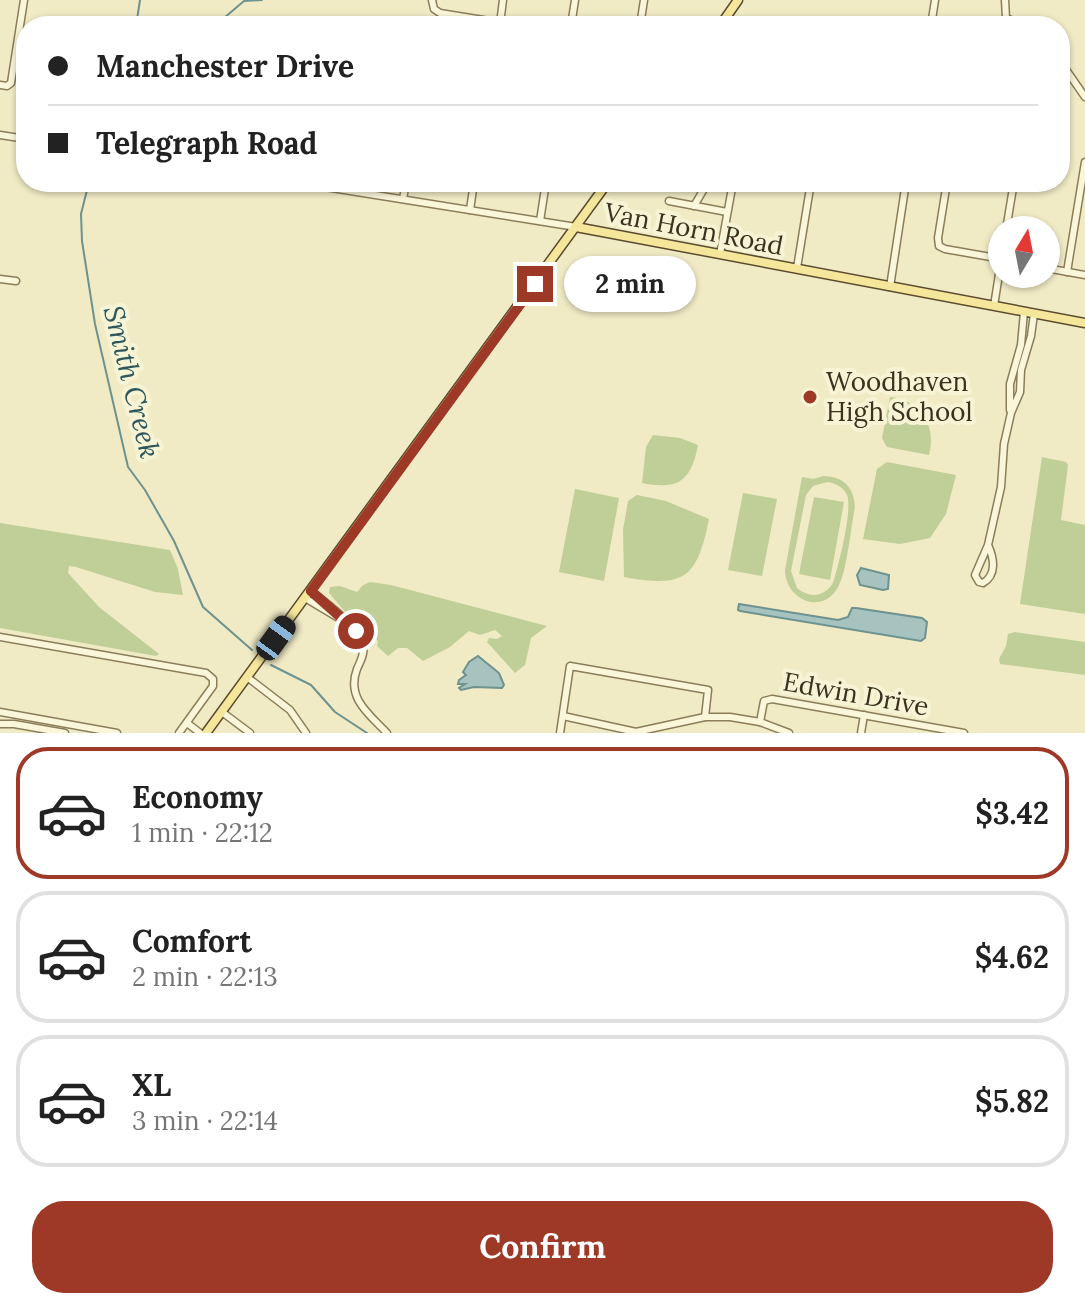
<!DOCTYPE html>
<meta charset="utf-8">
<style>
body{margin:0;font-family:Lora,serif;background:#f6f6f6;color:#222;height:100vh;display:flex;flex-direction:column;font-size:30px;white-space:nowrap}
*{box-sizing:border-box;margin:0}
p{font-size:26px;color:#767676}
.icon{flex:none;width:44px;height:44px;fill:none;stroke:currentColor;stroke-width:2;stroke-linecap:round;stroke-linejoin:round}
.map{position:relative;height:733px;overflow:hidden}
.sheet{display:flex;flex-direction:column;background:#fff;flex:1}
.sheet>*{flex:none}
.top-card{position:absolute;left:16px;top:16px;width:1054px;height:176px;border-radius:32px;box-shadow:0 2px 6px #0004;display:grid;align-content:center;height:176px;padding:0 32px;background:#fff}
.needle{width:52px;rotate:10deg}
.fabs{position:absolute;left:988px;top:216px;display:grid;gap:16px}
.fabs a{display:grid;place-items:center;width:72px;height:72px;border-radius:50%;background:#fff;box-shadow:0 2px 6px #0004;font-size:40px}
.end{position:absolute;width:36px;height:36px;margin:-18px;border:10px solid #9e3927;background:#fff;box-shadow:0 0 0 4px #fff}
.from{border-radius:50%}
.bubble{position:absolute;height:56px;border-radius:28px;background:#fff;box-shadow:0 2px 6px #0004;font-size:26px;font-weight:700;line-height:56px;text-align:center}
.car{position:absolute;width:24px;height:48px;margin:-24px -12px;border-radius:10px;box-shadow:0 0 6px 2px #0007;background:linear-gradient(#222 24%,#8ab4d8 0 40%,#222 0 76%,#8ab4d8 0 86%,#222 0)}
.top-card b{display:flex;align-items:center;gap:28px;height:76px;font-size:30px}
.top-card b+b{border-top:2px solid #e0e0e0}
.top-card i{width:20px;height:20px;background:#222}
ul{padding:14px 0 0;list-style:none}
li{display:flex;align-items:center;gap:24px;height:132px;margin:0 16px 12px;padding:0 16px;border:4px solid #e0e0e0;border-radius:32px}
li div{flex:1}
li b{display:block;font-size:30px}
li em{font-style:normal;font-weight:700}
li.selected{border-color:#9e3927}
li>.icon{width:72px;height:72px;stroke-width:1.5}
.action{display:flex;gap:16px;margin-top:auto;padding:16px 32px}
.action a{flex:1;height:92px;border-radius:32px;background:#9e3927;color:#fff;font-size:32px;font-weight:700;line-height:92px;text-align:center}
.map>svg:first-child{display:block}
</style>
<div class="map">
<svg width="1085" height="733" viewBox="0 0 1085 733">
<rect width="100%" height="100%" fill="#f0eac5"/>
<g fill="#c0cf98" fill-rule="evenodd">
<path d="M890,397C920,400 937,425 929,455L887,447L882,438Z"/>
<path d="M653,435L680,438L698,445C691,481 679,490 642,483L646,447Z"/>
<path d="M1042,457L1066,462L1068,465L1061,520L1085,525V614L1020,604Z"/>
<path d="M887,462L956,475L946,514L930,538L900,544L863,539L877,469Z"/>
<path d="M823,476C843,476 854,487 855,507C851,526 847,574 837,589C820,616 785,598 785,570L802,477L813,479ZM827,482C836,483 843,487 847,495C853,510 838,567 833,583C824,597 810,599 797,588L791,571L806,495L813,486Z"/>
<path d="M575,489L619,498L604,581L559,572Z"/>
<path d="M743,493L777,499L762,576L728,570Z"/>
<path d="M637,495L666,501L709,519C697,579 684,588 624,577L623,530L628,501Z"/>
<path d="M814,497L844,502L830,580L799,574Z"/>
<path d="M0,523L170,550L178,569L183,595L155,592L76,567L69,566L68,573L99,607L159,654L156,656L0,628Z"/>
<path d="M370,582L391,585L547,626L531,638L525,665L515,673L487,642L489,638L497,639L502,636L495,630L480,635L469,631L450,647L423,661L407,648H398L388,656L377,646L378,641L347,614L329,593L330,587L340,586L357,592L363,585Z"/>
<path d="M1015,632L1085,642V675L1000,664L999,659L1006,646L1008,634Z"/>
</g>
<g fill="#a7c3bf" stroke="#6d928f" stroke-width="2">
<path d="M861,568L889,575L888,589L883,590L860,585L857,575Z"/>
<path d="M739,604L838,620L848,617L852,608H856L922,618L927,622L925,638L921,641L740,611L738,610Z"/>
<path d="M478,656L499,673L504,685L502,688L474,687L461,690L459,688L465,684H458L459,680L466,675L463,672L469,662Z"/>
</g>
<g fill="none" stroke-linecap="round" stroke-linejoin="round">
<g stroke="#6d928f" stroke-width="2">
<path d="M137,22L177,25L224,18L244,1L262,0"/>
<path d="M136,26L140,0"/>
<path d="M89,182L81,214L82,241L95,324L128,467L145,490L174,541L203,607L252,650"/>
<path d="M271,665L311,685L335,712L367,733"/>
</g>
<g stroke="#8c7d5a" stroke-width="9">
<g id="minor">
<path d="M432,0L434,9L440,13L521,26"/>
<path d="M1005,0L1006,18L1025,26"/>
<path d="M500,24L503,0"/>
<path d="M571,26L575,0"/>
<path d="M640,26L644,0"/>
<path d="M931,26L935,0"/>
<path d="M1060,61L1085,97"/>
<path d="M0,85L7,86L11,83L24,0"/>
<path d="M0,135L26,139"/>
<path d="M294,182L576,227"/>
<path d="M947,182L938,238L939,246L945,249L1002,259"/>
<path d="M403,199L406,182"/>
<path d="M669,201L727,212"/>
<path d="M694,206L708,182"/>
<path d="M470,210L474,182"/>
<path d="M540,221L546,182"/>
<path d="M1006,230L1014,182"/>
<path d="M720,254L732,188L730,182"/>
<path d="M797,268L811,182"/>
<path d="M1046,268L1085,275"/>
<path d="M1067,272L1085,162"/>
<path d="M0,279L16,281"/>
<path d="M890,287L906,182"/>
<path d="M994,306L1002,255"/>
<path d="M1010,410V384L1021,345L1024,312"/>
<path d="M988,545C994,558 997,575 983,583L979,582L975,575L988,545L1001,487L1004,444L1011,413L1020,392L1021,370L1031,336L1034,314"/>
<path d="M311,591C324,601 360,628 363,645C365,654 360,662 357,669C346,698 369,714 387,733"/>
<path d="M305,598L340,619"/>
<path d="M0,637L206,673L213,679V686L179,733"/>
<path d="M247,677L290,710L306,733"/>
<path d="M0,712L117,733"/>
<path d="M222,712L250,733"/>
<path d="M563,716L636,732L705,717H730L760,722L789,733"/>
<path d="M760,722L764,701L772,699L964,733"/>
<path d="M187,723L200,733"/>
<path d="M0,724H14L65,733"/>
<path d="M560,733L570,666L708,690L705,717"/>
<path d="M861,733L864,715"/>
</g>
</g>
<g stroke="#5a4a2e" stroke-width="11">
<g id="major">
<path d="M720,26L738,0"/>
<path d="M576,227L1085,323"/>
<path d="M206,733L608,182"/>
</g>
</g>
<use href="#minor" stroke="#faf6d9" stroke-width="6"/>
<use href="#major" stroke="#f4e79c" stroke-width="8"/>
</g>
<g fill="none" stroke-linecap="round" stroke-linejoin="round">
<path stroke="#9e3927" stroke-width="10" d="M356,631L311,591L535,284"/>
</g>
<circle fill="#9e3927" stroke="#f7f3d5" stroke-width="3" cx="810" cy="397" r="8"/>
<g text-anchor="middle" stroke-width="8" stroke-linejoin="round" paint-order="stroke">
<g font-size="26" fill="#3c311e" stroke="#f7f3d5">
<text transform="translate(694 229) rotate(11)" y="9">Van Horn Road</text>
<text transform="translate(856 694) rotate(10)" y="9">Edwin Drive</text>
</g>
<g font-size="26" fill="#3c311e" stroke="#f7f3d5" text-anchor="start">
<text x="826" y="391">Woodhaven<tspan x="826" dy="30">High School</tspan></text>
</g>
<g font-size="28" font-style="italic" fill="#2d575c" stroke="#f7f3d5">
<text transform="translate(132 382) rotate(76)" y="10">Smith Creek</text>
</g>
</g>
</svg>
<div class="fabs">
<a><svg class="needle" viewBox="-14 -14 28 28"><path d="M0-13l5 13h-10z" fill="#e53935"/><path d="M0 13l5-13h-10z" fill="#767676"/></svg></a>
</div>
<i class="end from" style="left:356px;top:631px"></i>
<i class="end" style="left:535px;top:284px"></i>
<div class="bubble" style="left:564px;top:256px;width:132px">2 min</div>
<i class="car" style="left:276px;top:638px;rotate:36deg"></i>
<div class="top-card">
<b><i class="from"></i>Manchester Drive</b>
<b><i></i>Telegraph Road</b>
</div>
</div>
<section class="sheet">
<ul>
<li class="selected"><svg class="icon" aria-label="car" viewBox="0 0 24 24"><path d="M5 17H2v-5l4-1 3-4h7l3 4 3 1v5h-3M9 17h6M6 11h13"/><circle cx="7" cy="17" r="2"/><circle cx="17" cy="17" r="2"/></svg><div><b>Economy</b><p>1 min · 22:12</p></div><em>$3.42</em></li>
<li><svg class="icon" aria-label="car" viewBox="0 0 24 24"><path d="M5 17H2v-5l4-1 3-4h7l3 4 3 1v5h-3M9 17h6M6 11h13"/><circle cx="7" cy="17" r="2"/><circle cx="17" cy="17" r="2"/></svg><div><b>Comfort</b><p>2 min · 22:13</p></div><em>$4.62</em></li>
<li><svg class="icon" aria-label="car" viewBox="0 0 24 24"><path d="M5 17H2v-5l4-1 3-4h7l3 4 3 1v5h-3M9 17h6M6 11h13"/><circle cx="7" cy="17" r="2"/><circle cx="17" cy="17" r="2"/></svg><div><b>XL</b><p>3 min · 22:14</p></div><em>$5.82</em></li>
</ul>
<div class="action"><a>Confirm</a></div>
</section>
